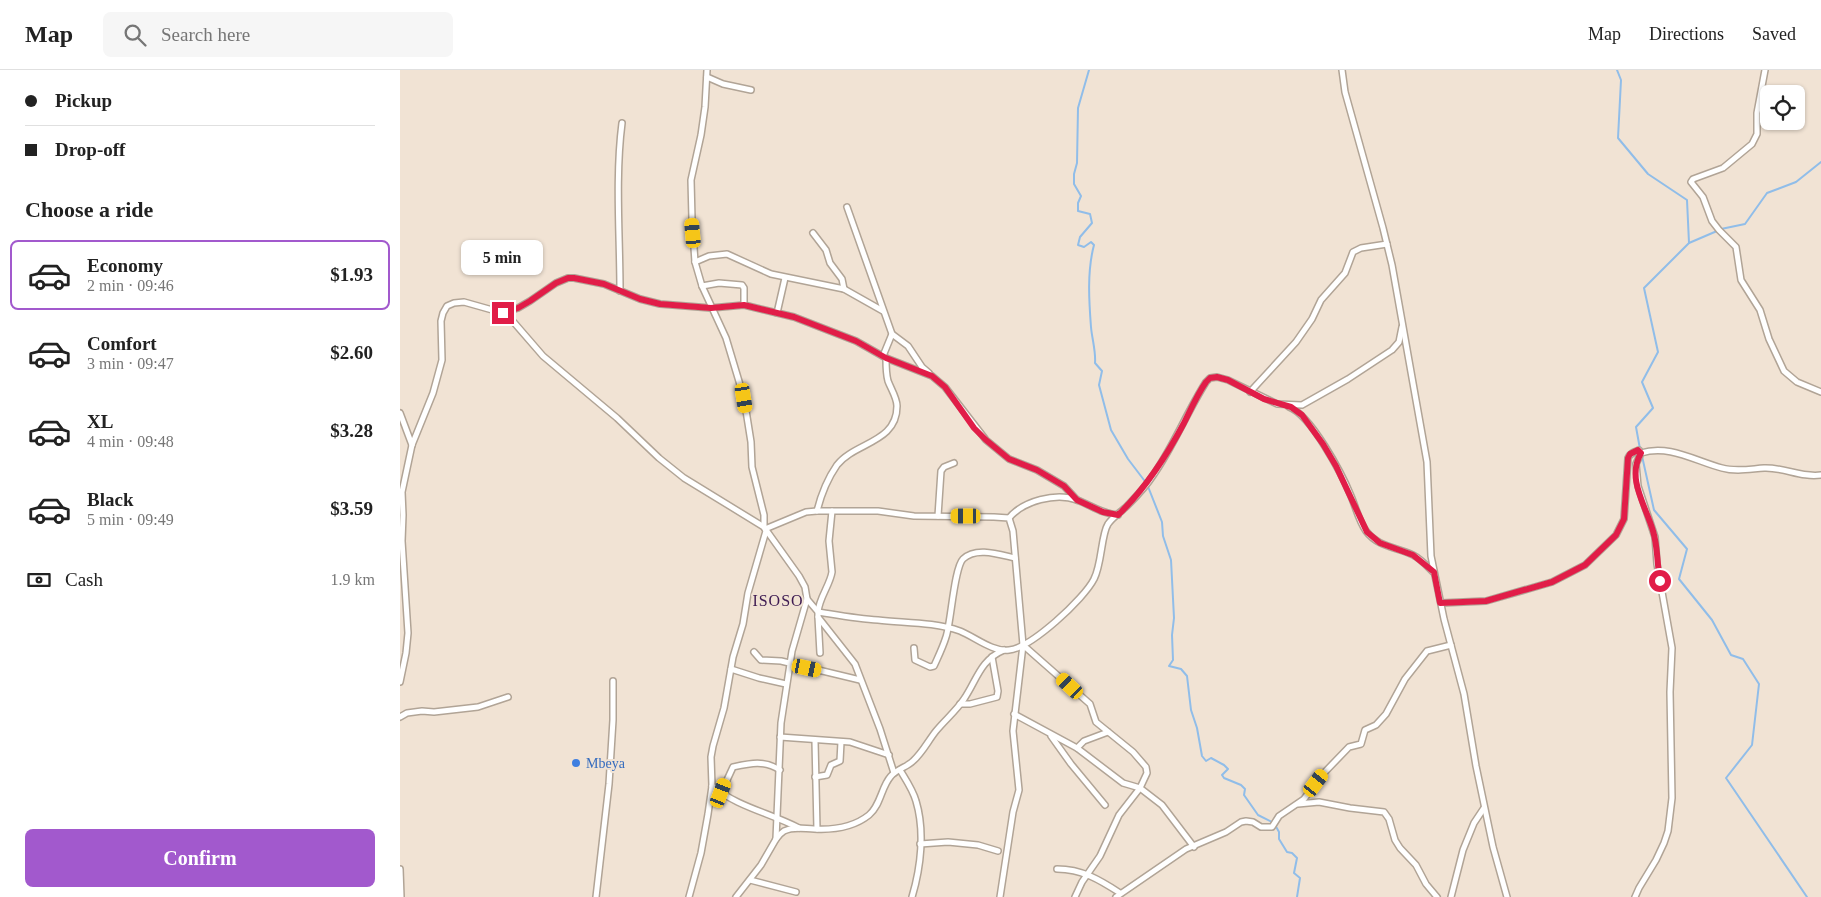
<!DOCTYPE html>
<meta charset="utf-8">
<style>
body{margin:0;font-family:Georgia,serif;background:#f6f6f6;color:#222;height:100vh;display:flex;flex-direction:column;font-size:19px;white-space:nowrap}
*{box-sizing:border-box;margin:0}
p{font-size:16px;color:#767676}
.icon{flex:none;width:28px;height:28px;fill:none;stroke:currentColor;stroke-width:2;stroke-linecap:round;stroke-linejoin:round}
.map{position:relative;flex:1;overflow:hidden}
.sheet{display:flex;flex-direction:column;background:#fff;width:400px}
.sheet>*{flex:none}
.banner{display:grid;align-content:center;height:110px;padding:0 25px;background:#fff}
.buttons{position:absolute;left:1360px;top:15px;display:grid;gap:10px}
.buttons a{display:grid;place-items:center;width:45px;height:45px;border-radius:8px;background:#fff;box-shadow:0 1px 4px #0004;font-size:25px}
.end{position:absolute;width:22px;height:22px;margin:-11px;border:6px solid #e11d48;background:#fff;box-shadow:0 0 0 2px #fff}
.from{border-radius:50%}
.bubble{position:absolute;height:35px;border-radius:8px;background:#fff;box-shadow:0 1px 4px #0004;font-size:16px;font-weight:700;line-height:35px;text-align:center}
.car{position:absolute;width:15px;height:30px;margin:-15px -8px;border-radius:6px;box-shadow:0 0 4px 1px #0007;background:linear-gradient(#f5c518 24%,#345 0 40%,#f5c518 0 76%,#345 0 86%,#f5c518 0)}
.banner b{display:flex;align-items:center;gap:18px;height:48px;font-size:19px}
.banner b+b{border-top:1px solid #e0e0e0}
.banner i{width:12px;height:12px;background:#222}
ul{padding:0;list-style:none}
li{display:flex;align-items:center;gap:15px;height:70px;margin:0 10px 8px;padding:0 15px;border:2px solid transparent;border-radius:8px}
li div{flex:1}
li b{display:block;font-size:19px}
li em{font-style:normal;font-weight:700}
li.selected{border-color:#a259cd}
li>.icon{width:45px;height:45px;stroke-width:1.5}
h2{padding:0 25px;font-size:22px;line-height:60px}
.pay{display:flex;align-items:center;gap:12px;height:55px;padding:0 25px;font-size:19px}
.pay p{margin-inline-start:auto}
.action{display:flex;gap:10px;margin-top:auto;padding:10px 25px}
.action a{flex:1;height:58px;border-radius:8px;background:#a259cd;color:#fff;font-size:20px;font-weight:700;line-height:58px;text-align:center}
header{display:flex;align-items:center;gap:30px;box-sizing:border-box;height:70px;padding:0 25px;background:#fff;border-bottom:1px solid #e0e0e0}
header strong{font-size:24px}
nav{display:flex;gap:28px;margin-inline-start:auto;font-size:18px}
.search{width:350px;height:45px;background:#f6f6f6;display:flex;align-items:center;gap:12px;box-sizing:border-box;padding:0 18px;border-radius:8px;color:#767676;font-size:19px}
main{display:flex;flex:1;min-height:0}
.map>svg:first-child{display:block}
</style>
<header>
<strong>Map</strong>
<div class="search"><svg class="icon" aria-label="search" viewBox="0 0 24 24"><circle cx="10" cy="10" r="6"/><path d="M15 15l6 6"/></svg>Search here</div>
<nav><a>Map</a><a>Directions</a><a>Saved</a></nav>
</header>
<main>
<section class="sheet">
<div class="banner">
<b><i class="from"></i>Pickup</b>
<b><i></i>Drop-off</b>
</div>
<h2>Choose a ride</h2>
<ul>
<li class="selected"><svg class="icon" aria-label="car" viewBox="0 0 24 24"><path d="M5 17H2v-5l4-1 3-4h7l3 4 3 1v5h-3M9 17h6M6 11h13"/><circle cx="7" cy="17" r="2"/><circle cx="17" cy="17" r="2"/></svg><div><b>Economy</b><p>2 min · 09:46</p></div><em>$1.93</em></li>
<li><svg class="icon" aria-label="car" viewBox="0 0 24 24"><path d="M5 17H2v-5l4-1 3-4h7l3 4 3 1v5h-3M9 17h6M6 11h13"/><circle cx="7" cy="17" r="2"/><circle cx="17" cy="17" r="2"/></svg><div><b>Comfort</b><p>3 min · 09:47</p></div><em>$2.60</em></li>
<li><svg class="icon" aria-label="car" viewBox="0 0 24 24"><path d="M5 17H2v-5l4-1 3-4h7l3 4 3 1v5h-3M9 17h6M6 11h13"/><circle cx="7" cy="17" r="2"/><circle cx="17" cy="17" r="2"/></svg><div><b>XL</b><p>4 min · 09:48</p></div><em>$3.28</em></li>
<li><svg class="icon" aria-label="car" viewBox="0 0 24 24"><path d="M5 17H2v-5l4-1 3-4h7l3 4 3 1v5h-3M9 17h6M6 11h13"/><circle cx="7" cy="17" r="2"/><circle cx="17" cy="17" r="2"/></svg><div><b>Black</b><p>5 min · 09:49</p></div><em>$3.59</em></li>
</ul>
<div class="pay"><svg class="icon" aria-label="cash" viewBox="0 0 24 24"><path d="M3 7h18v10H3z"/><circle cx="12" cy="12" r="2"/></svg>Cash<p>1.9 km</p></div>
<div class="action"><a>Confirm</a></div>
</section>
<div class="map">
<svg width="1421" height="827" viewBox="0 0 1421 827">
<rect width="100%" height="100%" fill="#f1e3d4"/>
<g fill="none" stroke-linecap="round" stroke-linejoin="round">
<g stroke="#90bde9" stroke-width="2">
<path d="M689,0L678,38L677,93L674,104V114L681,126L678,133V141L690,144L692,153L680,167L678,175L684,177L691,172L694,175C687,201 689,231 691,257C692,269 696,281 695,293L702,301L699,315L711,360L728,389L747,414L762,452L763,466L771,490L774,548L772,565L773,590L769,596L781,599L787,606L791,640L797,658L802,686L806,691L811,688L824,695L828,699L822,705L824,708L841,715L845,719L844,725L858,745L874,753L879,762V769L887,782L892,783L897,788L894,803L900,808L897,827"/>
<path d="M1217,0L1221,10L1218,68L1248,104L1287,130L1289,173L1244,218L1258,282L1242,312L1253,338L1236,357L1240,379"/>
<path d="M1321,159L1345,154L1367,123L1396,112L1421,92"/>
<path d="M1289,173L1317,161"/>
<path d="M1242,386L1254,440L1287,479L1279,509L1312,550L1331,585L1343,589L1359,614L1352,675L1326,708L1407,827"/>
</g>
<g stroke="#b1a496" stroke-width="8">
<g id="minor">
<path d="M307,0L305,37L301,65L291,110L292,149L295,192L302,216L326,268L344,328L351,372L352,397L364,445V457L399,506L405,517L407,529L418,542V547L455,594L480,659L494,703"/>
<path d="M942,0L945,22L983,158L992,195L1027,392L1031,486L1044,549L1064,624L1076,696L1093,777L1107,827"/>
<path d="M1365,0L1357,43V64L1352,74L1323,98L1293,109L1291,112L1303,127L1312,151L1319,160L1336,177L1341,210L1360,240L1369,269L1384,301L1397,312L1421,322"/>
<path d="M307,7L323,14L351,20"/>
<path d="M447,137L492,264L483,286"/>
<path d="M413,163L426,180L430,193L442,209L444,219"/>
<path d="M295,192L309,186L327,184L371,204L444,219L483,241"/>
<path d="M302,216L319,213L342,215L344,218V235"/>
<path d="M220,221C220,166 215,108 222,53"/>
<path d="M103,243L111,249L143,286L217,348L259,388L284,408L364,457"/>
<path d="M377,243L385,208"/>
<path d="M492,264L508,276L522,297L529,303"/>
<path d="M850,322L896,272L912,249L921,230L945,203L953,182L961,178L987,174"/>
<path d="M889,337C911,345 942,404 951,426C956,438 959,451 966,461C978,477 996,477 1013,485C1021,489 1027,496 1033,502"/>
<path d="M0,343L12,375"/>
<path d="M417,441C421,425 428,408 437,395C455,372 497,373 497,336C497,328 491,319 488,311C486,304 486,296 486,288"/>
<path d="M432,441L429,471L432,502C430,515 419,528 418,542C437,545 458,549 478,550C505,553 534,552 560,561C575,567 592,582 609,580C631,578 684,529 694,509C702,494 701,465 708,454C713,447 721,442 727,436C736,427 747,415 754,404C774,375 787,342 806,312L810,308L817,307L828,310L877,334L902,335L948,309L992,280L999,272L1002,257"/>
<path d="M538,446L541,401L544,397L554,393"/>
<path d="M609,448C623,431 656,422 677,430C691,435 702,444 718,445"/>
<path d="M365,459L406,442L417,441H478L514,446L594,447L609,448L613,461L623,575L613,661L619,720L613,742L600,827"/>
<path d="M1041,533L1086,531L1152,512L1185,495L1216,465L1224,449L1228,388C1230,383 1234,382 1239,380L1241,383"/>
<path d="M418,547L420,583"/>
<path d="M623,575L690,634L696,652L733,682L746,697L747,703L740,718L719,745L700,786L682,812L675,827"/>
<path d="M514,578L515,590L530,597L534,596C538,587 543,577 546,567C551,553 554,498 563,489C576,476 601,485 615,488"/>
<path d="M354,582L361,590L381,591L460,610"/>
<path d="M331,599L359,608L386,614"/>
<path d="M0,612L6,583L8,563L2,471L3,445L2,422L12,375L33,323L42,290L41,251L43,243L47,236L54,233L64,232L103,243L118,238L130,231L156,213L168,208H174L204,214L240,229L260,234L311,238L344,235L394,247L456,271L486,288L532,306L545,317L586,370L609,389L637,400L664,416L677,430"/>
<path d="M560,634H570L597,627L598,621L592,587"/>
<path d="M614,644L677,678L723,713L740,718L762,735L794,777"/>
<path d="M0,647L7,643L22,641L34,642L78,637L108,627"/>
<path d="M651,666L671,694L705,735"/>
<path d="M380,667L450,672L489,685"/>
<path d="M415,671L417,759"/>
<path d="M677,678L684,671L708,662"/>
<path d="M500,700C506,710 513,720 516,731C525,761 521,797 512,827"/>
<path d="M415,707L427,705L431,695L440,691L441,672"/>
<path d="M312,716C338,737 370,743 399,758"/>
<path d="M321,723L333,697C351,693 364,690 380,700"/>
<path d="M898,734L919,732L950,738L984,742L989,749L995,770L1000,778L1016,795L1026,814L1037,827"/>
<path d="M376,769C378,766 381,763 384,761C394,756 405,759 414,759C432,760 454,757 469,745C481,735 481,717 491,706C497,699 507,697 513,691C523,682 528,671 536,661C545,650 556,641 564,629C577,610 580,590 604,580"/>
<path d="M520,774L548,772L578,775L598,781"/>
<path d="M0,799L1,827"/>
<path d="M657,799C682,799 700,810 720,823"/>
<path d="M350,810L396,822"/>
<path d="M196,827L209,714L213,650V611"/>
<path d="M289,827L301,783L308,744L312,716L311,687L313,676L324,638L333,587L343,554L348,523L366,461"/>
<path d="M336,827L361,795L376,769L381,653L392,581L407,529"/>
<path d="M716,827L786,779L826,762L841,752L846,751L853,752L861,757H872L879,746L904,729L922,705L949,677L961,674L965,660L976,655L986,644L1005,609L1027,581L1051,575"/>
<path d="M1051,827L1063,780L1074,753L1084,738"/>
<path d="M1235,827L1239,818L1256,790L1264,773L1268,761L1272,728L1270,622L1272,578L1257,494L1255,467L1238,416L1236,394L1241,383C1269,374 1295,391 1322,398C1336,402 1350,399 1364,398C1384,397 1401,408 1421,405"/>
</g>
</g>
<use href="#minor" stroke="#fff" stroke-width="5"/>
</g>
<g fill="none" stroke-linecap="round" stroke-linejoin="round">
<path stroke="#e11d48" stroke-width="6" d="M103,243L118,238L130,231L156,213L168,208H174L204,214L240,229L260,234L311,238L344,235L394,247L456,271L486,288L532,306L545,317L574,358L586,370L609,389L637,400L664,416L677,430L703,442L718,445C745,419 766,387 784,353C791,339 797,325 806,312L810,308L817,307L828,310L864,329L891,337L902,345L923,374L936,396L967,462L980,473L1013,485L1034,502L1040,533L1086,531L1152,512L1185,495L1216,465L1224,449L1228,388L1230,384L1238,380L1241,383C1226,409 1246,436 1253,461C1258,477 1257,495 1260,511"/>
</g>
<circle fill="#3f7fe0" stroke="#f1e3d4" stroke-width="2" cx="176" cy="693" r="5"/>
<g text-anchor="middle" stroke-width="4" stroke-linejoin="round" paint-order="stroke">
<g font-size="14" fill="#366cbe" stroke="#f1e3d4" text-anchor="start">
<text x="186" y="698">Mbeya</text>
</g>
<g font-size="16" letter-spacing="1" fill="#3d1a51" stroke="#f1e3d4">
<text x="378" y="536">ISOSO</text>
</g>
</g>
</svg>
<div class="buttons">
<a><svg class="icon" aria-label="locate" viewBox="0 0 24 24"><circle cx="12" cy="12" r="6"/><path d="M12 2v4M12 18v4M2 12h4M18 12h4"/></svg></a>
</div>
<i class="end from" style="left:1260px;top:511px"></i>
<i class="end" style="left:103px;top:243px"></i>
<div class="bubble" style="left:61px;top:170px;width:82px">5 min</div>
<i class="car" style="left:293px;top:163px;rotate:355deg"></i>
<i class="car" style="left:344px;top:328px;rotate:171deg"></i>
<i class="car" style="left:566px;top:446px;rotate:270deg"></i>
<i class="car" style="left:407px;top:598px;rotate:102deg"></i>
<i class="car" style="left:670px;top:616px;rotate:313deg"></i>
<i class="car" style="left:916px;top:713px;rotate:37deg"></i>
<i class="car" style="left:321px;top:723px;rotate:21deg"></i>
</div>
</main>
